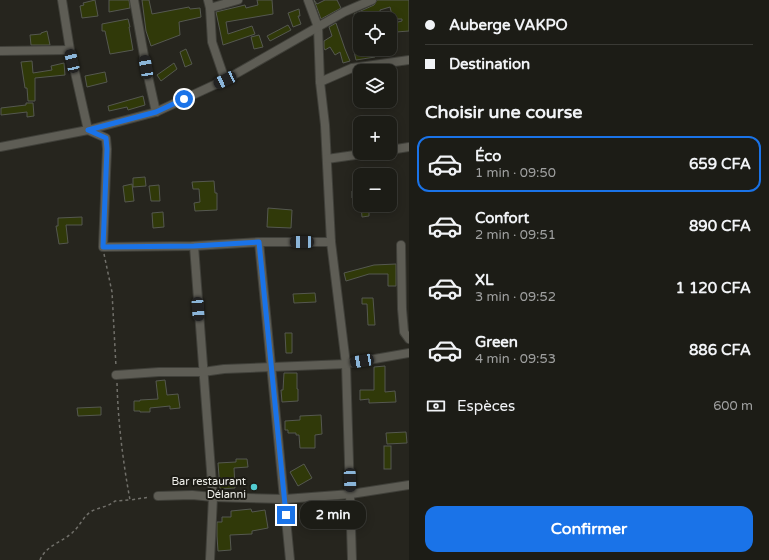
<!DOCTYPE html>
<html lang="fr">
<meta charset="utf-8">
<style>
body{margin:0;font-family:"Varela Round",sans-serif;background:#25251f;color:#f1f3f6;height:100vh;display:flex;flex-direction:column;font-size:15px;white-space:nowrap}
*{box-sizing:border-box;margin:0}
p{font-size:13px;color:#a0a1a1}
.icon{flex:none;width:22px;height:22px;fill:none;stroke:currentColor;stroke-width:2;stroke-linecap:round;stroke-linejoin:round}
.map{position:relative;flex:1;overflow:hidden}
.details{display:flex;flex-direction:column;background:#1c1c16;width:360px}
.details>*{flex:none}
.guide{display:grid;align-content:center;height:88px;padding:0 16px;background:#1c1c16}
.buttons{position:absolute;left:353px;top:12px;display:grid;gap:8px}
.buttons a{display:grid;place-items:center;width:44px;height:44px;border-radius:8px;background:#1c1c16;box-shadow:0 2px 10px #0003,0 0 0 1px #3a3a35;font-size:20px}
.end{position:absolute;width:18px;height:18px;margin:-9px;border:5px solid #1a73e8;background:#fff;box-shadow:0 0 0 2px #fff}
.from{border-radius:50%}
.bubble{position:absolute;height:28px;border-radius:12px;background:#1c1c16;box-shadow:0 2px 10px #0003,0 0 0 1px #3a3a35;font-size:13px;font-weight:700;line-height:28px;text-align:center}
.car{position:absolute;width:12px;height:24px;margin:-12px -6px;border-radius:5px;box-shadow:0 0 3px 1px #0007;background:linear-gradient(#222 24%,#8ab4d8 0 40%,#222 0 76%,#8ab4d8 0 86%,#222 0)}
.guide b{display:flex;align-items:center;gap:14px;height:38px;font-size:15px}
.guide b+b{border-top:1px solid #3a3a35}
.guide i{width:10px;height:10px;background:#f1f3f6}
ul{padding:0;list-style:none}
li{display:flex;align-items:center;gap:12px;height:56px;margin:0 8px 6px;padding:0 8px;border:2px solid transparent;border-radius:12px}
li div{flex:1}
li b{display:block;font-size:15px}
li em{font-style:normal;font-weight:700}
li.current{border-color:#1a73e8}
li>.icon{width:36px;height:36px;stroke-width:1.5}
h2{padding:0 16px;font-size:18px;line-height:48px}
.pay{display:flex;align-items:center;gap:10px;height:44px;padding:0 16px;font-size:15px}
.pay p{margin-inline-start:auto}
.button{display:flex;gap:8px;margin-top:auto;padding:8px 16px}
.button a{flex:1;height:46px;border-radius:12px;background:#1a73e8;color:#fff;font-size:16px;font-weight:700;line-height:46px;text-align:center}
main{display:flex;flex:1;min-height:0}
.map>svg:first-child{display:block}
</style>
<main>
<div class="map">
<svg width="409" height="560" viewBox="0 0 409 560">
<rect width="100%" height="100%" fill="#26251e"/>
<g fill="#303909" stroke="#555850">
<path d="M95,0L98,16L82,18L80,6L84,5L83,3Z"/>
<path d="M109,0H129L130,8L109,12Z"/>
<path d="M142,0H149L152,14L189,7L190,9L200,8L201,17L179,22L180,35L151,46L146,31Z"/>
<path d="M257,0H272L273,14L226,22L228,34L252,26L255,34L223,45L216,12L245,5L246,8L258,5Z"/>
<path d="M314,0L317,4L325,0H337L341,8L321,19Z"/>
<path d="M377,0H409V31L396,32L394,23L402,21V19H393L390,7L380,10L381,19H356L354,14L374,5Z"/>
<path d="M299,9L300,16H298L301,24L293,27L288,13Z"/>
<path d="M128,19L130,27H129L133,50L110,54L105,31H102V24Z"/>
<path d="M336,23L345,49L350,61L343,63L340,52L335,55L330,47L325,50L324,48V41L332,36L329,27Z"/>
<path d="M288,25L291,30L270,41L267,36Z"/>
<path d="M47,31L50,45H31L30,35L41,34V33Z"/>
<path d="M259,35L263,47L254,49L251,37Z"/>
<path d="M360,45V49H373L375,57L356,60L353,47Z"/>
<path d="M186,49L192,64L185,67L180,52Z"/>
<path d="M32,61L33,73L52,70L51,66L64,63L65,75L35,78V101H28L27,88H25L21,62Z"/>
<path d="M174,63L177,69L161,81L157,75Z"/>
<path d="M105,72L107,82L87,87L85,76Z"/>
<path d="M143,96L145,105L128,110L127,107L109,111L108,106Z"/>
<path d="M26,103H33L34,116L27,117V112L1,115V108L26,105Z"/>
<path d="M145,177L146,186L133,187V178Z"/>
<path d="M214,181L215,193H217V210L195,211L194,203L200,202L199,189H193L192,182Z"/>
<path d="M132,184L134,201L125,202L123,186Z"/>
<path d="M159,185L160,201H151L149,186Z"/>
<path d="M360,190V198H352V191Z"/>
<path d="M361,205H369V216L362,217Z"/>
<path d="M268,208L292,210L291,228L267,227Z"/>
<path d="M163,212L164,227L153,228L152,213Z"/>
<path d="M82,217V225H66L68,243L59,244L56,226H58V218Z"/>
<path d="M396,264V286H388V274H369L346,281L344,273L374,265Z"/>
<path d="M315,293L316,302L294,303L293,294Z"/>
<path d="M362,298H373L375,325H368L367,304H362Z"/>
<path d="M285,333H292V353H286Z"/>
<path d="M385,366V392L395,391L396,402L369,403V399L360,400V390H374V367Z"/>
<path d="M284,373H297V389H298V401L282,402L281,390H283Z"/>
<path d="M165,380L167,395L178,394L180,408L170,409V406L150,408V412H140V411H134V401H140V400L158,399L156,381Z"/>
<path d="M101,407V415L78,416L77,408Z"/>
<path d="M321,415L322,434L315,435V448H300L299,435H296V433H288V430H285V421L300,420V416Z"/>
<path d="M406,432L407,443L387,444L386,433Z"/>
<rect x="384" y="446" width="7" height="23"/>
<path d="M236,459H247L248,467L234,468L235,488L220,489L218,463L236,462Z"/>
<path d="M304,464L312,478L298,486L290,472Z"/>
<path d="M251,509L252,512L265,510L268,528L252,531V534L230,535L231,550L218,551L217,536V522H222V517H231V511Z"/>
</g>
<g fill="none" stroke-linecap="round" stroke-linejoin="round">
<g stroke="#40403a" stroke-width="10">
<g id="minor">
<path d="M62,0L70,50L88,130L106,138L107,149L103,247L194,246L259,242H331"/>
<path d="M134,0L146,67L156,112"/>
<path d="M208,0L210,8L212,42L225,80"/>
<path d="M308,0L318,27L320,82L325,125L331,242L346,364L352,560"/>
<path d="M210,8L238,0"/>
<path d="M0,51L70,50"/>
<path d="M320,82L352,68L409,60"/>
<path d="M0,147L88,130L156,112L225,80L344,12L372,0"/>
<path d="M390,150L409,147"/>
<path d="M327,159L369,153"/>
<path d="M259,242L290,560"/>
<path d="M401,245L402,309L404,332L409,339"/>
<path d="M194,246L213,497L210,560"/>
<path d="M116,375L159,372H203L224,369L346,364L409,353"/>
<path d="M158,496L192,495L213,497L285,499L351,494L409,485"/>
</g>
</g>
<g stroke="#71706a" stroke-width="1.5" stroke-dasharray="3 3" stroke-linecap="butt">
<path d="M104,254L112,292L116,367"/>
<path d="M117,383C118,422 123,462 130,500L150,497"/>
<path d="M40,560C46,545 63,542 73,532C80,526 84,515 92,511C100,507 108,507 115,501L130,500"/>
</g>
<use href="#minor" stroke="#5e5d55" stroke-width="8"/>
</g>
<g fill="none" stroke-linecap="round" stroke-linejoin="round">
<path stroke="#1a73e8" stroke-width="5" d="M184,99L156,112L88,130L106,138L107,149L103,247L194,246L259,242L286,515"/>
</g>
<circle fill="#52ccd1" stroke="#1c1b15" stroke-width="1.5" cx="254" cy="487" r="4"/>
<g text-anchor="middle" stroke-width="4" stroke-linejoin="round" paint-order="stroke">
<g font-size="11" fill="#efefea" stroke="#1c1b15" text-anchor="end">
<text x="246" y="485">Bar restaurant<tspan x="246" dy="13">Délanni</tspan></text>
</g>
</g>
</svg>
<div class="buttons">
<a><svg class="icon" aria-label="locate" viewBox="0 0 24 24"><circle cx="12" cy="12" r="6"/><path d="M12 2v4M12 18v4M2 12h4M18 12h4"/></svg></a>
<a><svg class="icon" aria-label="layers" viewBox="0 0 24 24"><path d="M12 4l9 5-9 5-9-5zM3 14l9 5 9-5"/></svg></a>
<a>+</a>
<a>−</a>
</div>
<i class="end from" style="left:184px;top:99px"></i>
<i class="end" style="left:286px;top:515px"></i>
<div class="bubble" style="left:300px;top:501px;width:66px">2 min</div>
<i class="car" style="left:72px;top:61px;rotate:347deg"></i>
<i class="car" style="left:146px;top:67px;rotate:350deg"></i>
<i class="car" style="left:225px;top:80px;rotate:245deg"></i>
<i class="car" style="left:302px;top:242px;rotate:270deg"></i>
<i class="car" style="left:198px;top:309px;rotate:176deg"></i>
<i class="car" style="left:362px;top:361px;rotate:260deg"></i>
<i class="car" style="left:350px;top:480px;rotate:178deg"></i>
</div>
<section class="details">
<div class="guide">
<b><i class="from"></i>Auberge VAKPO</b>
<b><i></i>Destination</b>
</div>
<h2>Choisir une course</h2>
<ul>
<li class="current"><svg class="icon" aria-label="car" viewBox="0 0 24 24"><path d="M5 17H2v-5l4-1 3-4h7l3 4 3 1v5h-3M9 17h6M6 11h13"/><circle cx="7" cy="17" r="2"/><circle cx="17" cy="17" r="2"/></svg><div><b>Éco</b><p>1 min · 09:50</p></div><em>659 CFA</em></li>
<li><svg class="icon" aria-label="car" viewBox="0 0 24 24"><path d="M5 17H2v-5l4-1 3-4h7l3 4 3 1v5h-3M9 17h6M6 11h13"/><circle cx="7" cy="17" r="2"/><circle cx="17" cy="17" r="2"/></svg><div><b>Confort</b><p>2 min · 09:51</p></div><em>890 CFA</em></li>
<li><svg class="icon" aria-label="car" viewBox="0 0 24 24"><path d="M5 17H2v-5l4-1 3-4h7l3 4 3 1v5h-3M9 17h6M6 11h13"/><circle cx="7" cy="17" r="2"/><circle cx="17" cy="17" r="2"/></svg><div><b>XL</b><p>3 min · 09:52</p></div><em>1 120 CFA</em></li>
<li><svg class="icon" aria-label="car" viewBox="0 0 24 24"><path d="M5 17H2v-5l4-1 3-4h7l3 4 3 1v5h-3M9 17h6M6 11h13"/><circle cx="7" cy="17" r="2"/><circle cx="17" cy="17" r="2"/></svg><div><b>Green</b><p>4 min · 09:53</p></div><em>886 CFA</em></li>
</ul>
<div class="pay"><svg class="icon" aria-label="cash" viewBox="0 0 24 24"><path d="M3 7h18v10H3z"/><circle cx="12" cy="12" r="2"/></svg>Espèces<p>600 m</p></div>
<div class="button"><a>Confirmer</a></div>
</section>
</main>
